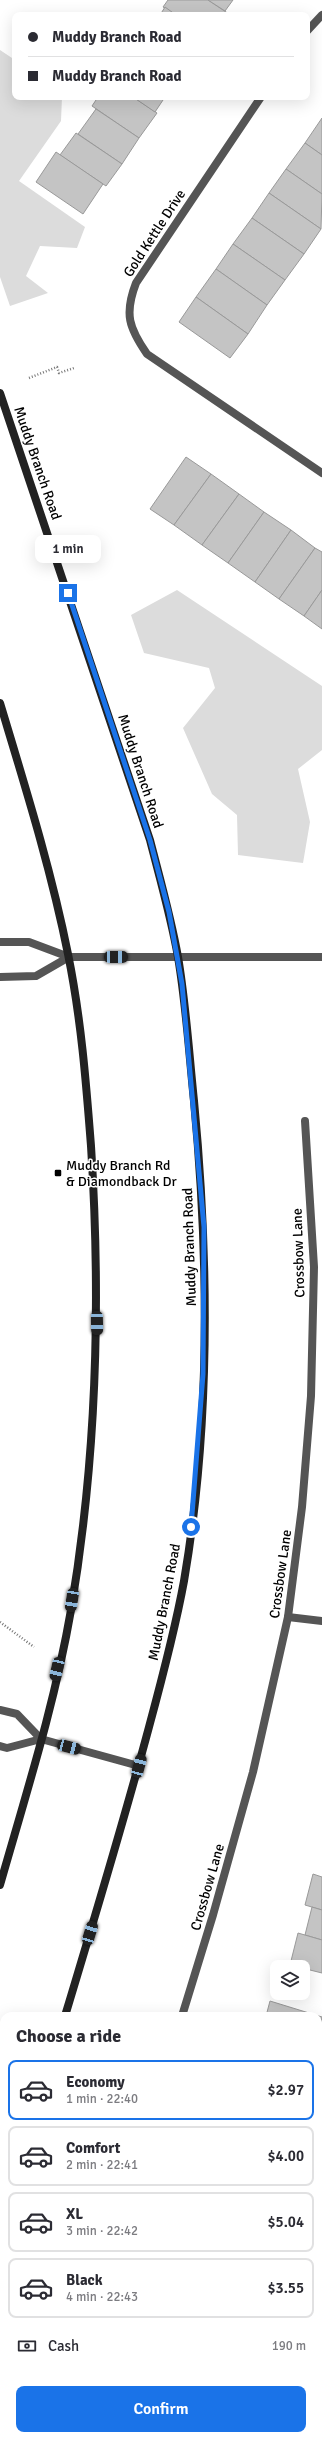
<!DOCTYPE html>
<meta charset="utf-8">
<style>
body{margin:0;font-family:Signika,sans-serif;background:#f7f7f7;color:#2b2b33;height:100vh;display:flex;flex-direction:column;font-size:15px;white-space:nowrap}
*{box-sizing:border-box;margin:0}
p{font-size:13px;color:#7c7c81}
.icon{flex:none;width:22px;height:22px;fill:none;stroke:currentColor;stroke-width:2;stroke-linecap:round;stroke-linejoin:round}
.map{position:relative;flex:1;overflow:hidden}
.drawer{position:absolute;left:0px;top:2012px;width:322px;height:428px;display:flex;flex-direction:column;background:#fff;border-radius:12px 12px 0 0;box-shadow:0 4px 16px #0002}
.drawer>*{flex:none}
.hud{position:absolute;left:12px;top:12px;width:298px;height:88px;border-radius:8px;box-shadow:0 4px 16px #0002;display:grid;align-content:center;height:88px;padding:0 16px;background:#fff}
.controls{position:absolute;left:270px;top:1960px;display:grid;gap:8px}
.controls a{display:grid;place-items:center;width:40px;height:40px;border-radius:8px;background:#fff;box-shadow:0 4px 16px #0002;font-size:20px}
.end{position:absolute;width:18px;height:18px;margin:-9px;border:5px solid #1a73e8;background:#fff;box-shadow:0 0 0 2px #fff}
.from{border-radius:50%}
.bubble{position:absolute;height:28px;border-radius:8px;background:#fff;box-shadow:0 4px 16px #0002;font-size:13px;font-weight:600;line-height:28px;text-align:center}
.car{position:absolute;width:12px;height:24px;margin:-12px -6px;border-radius:5px;box-shadow:0 0 3px 1px #0007;background:linear-gradient(#222 24%,#8ab4d8 0 40%,#222 0 76%,#8ab4d8 0 86%,#222 0)}
.hud b{display:flex;align-items:center;gap:14px;height:38px;font-size:15px}
.hud b+b{border-top:1px solid #e1e1e2}
.hud i{width:10px;height:10px;background:#2b2b33}
ul{padding:0;list-style:none}
li{display:flex;align-items:center;gap:12px;height:60px;margin:0 8px 6px;padding:0 8px;border:2px solid #e1e1e2;border-radius:8px}
li div{flex:1}
li b{display:block;font-size:15px}
li em{font-style:normal;font-weight:600}
li.selected{border-color:#1a73e8}
li>.icon{width:36px;height:36px;stroke-width:1.5}
h2{padding:0 16px;font-size:18px;line-height:48px}
.pay{display:flex;align-items:center;gap:10px;height:44px;padding:0 16px;font-size:15px}
.pay p{margin-inline-start:auto}
.primary-button{display:flex;gap:8px;margin-top:auto;padding:8px 16px}
.primary-button a{flex:1;height:46px;border-radius:8px;background:#1a73e8;color:#fff;font-size:16px;font-weight:600;line-height:46px;text-align:center}
.map>svg:first-child{display:block}
</style>
<div class="map">
<svg width="322" height="2440" viewBox="0 0 322 2440">
<rect width="100%" height="100%" fill="#fff"/>
<g fill="#dcdcdc">
<path d="M0,50L15,60V97H62L61,121L19,181L85,227L77,248L40,246L26,276L48,293L10,306L0,277Z"/>
<path d="M177,590L322,686V750L298,769L310,822L303,863L238,855L237,815L212,794L183,728L215,688L209,668L144,653L131,615Z"/>
</g>
<g fill="#c4c4c4" stroke="#999">
<path d="M168,0H208L229,14L176,15L163,7Z"/>
<path d="M208,0H233L225,11Z"/>
<path d="M165,7L176,15H160Z"/>
<path d="M98,97H133L157,113L139,138L92,106Z"/>
<path d="M133,97H165L155,112Z"/>
<path d="M96,109L139,138L122,164L78,134Z"/>
<path d="M322,118V155L305,143Z"/>
<path d="M76,133L122,164L106,186L60,155Z"/>
<path d="M305,143L322,155V194L286,169Z"/>
<path d="M56,152L103,184L83,214L36,182Z"/>
<path d="M286,169L322,194L321,229L269,193Z"/>
<path d="M269,193L321,229L304,254L252,218Z"/>
<path d="M252,218L304,254L285,280L233,244Z"/>
<path d="M233,244L285,280L267,305L216,269Z"/>
<path d="M216,269L267,305L248,334L196,297Z"/>
<path d="M196,297L248,334L230,358L179,322Z"/>
<path d="M186,457L211,474L174,525L150,509Z"/>
<path d="M211,474L239,494L202,545L174,525Z"/>
<path d="M239,494L264,512L228,563L202,545Z"/>
<path d="M264,512L291,530L255,582L228,563Z"/>
<path d="M291,530L315,548L279,599L255,582Z"/>
<path d="M315,548L322,552V590L304,616L279,599Z"/>
<path d="M322,590V629L304,616Z"/>
<path d="M313,1874L322,1877V1910L305,1905Z"/>
<path d="M312,1907L322,1910V1940L305,1935Z"/>
<path d="M298,1933L322,1940V1973L290,1965Z"/>
<path d="M270,2001L322,2017L318,2036V2016H266Z"/>
<path d="M318,2047L321,2048L318,2059Z"/>
<path d="M318,2192L322,2193V2250L318,2249Z"/>
<path d="M40,2436H71L70,2440H39Z"/>
<path d="M71,2436H103L102,2440H70Z"/>
<path d="M103,2436H135L134,2440H102Z"/>
<path d="M135,2436H167L166,2440H134Z"/>
<path d="M206,2436H237L236,2440H205Z"/>
<path d="M237,2437L251,2440H236Z"/>
</g>
<g fill="none" stroke-linecap="round" stroke-linejoin="round">
<g stroke="#777" stroke-width="2.5" stroke-dasharray="1 2" stroke-linecap="butt">
<path d="M29,378L57,367L59,373L74,368"/>
<path d="M0,1622L34,1647"/>
<path d="M0,2056L4,2057"/>
</g>
<g stroke="#555" stroke-width="8">
<path d="M0,942H29L69,957"/>
<path d="M0,977L36,976L69,957"/>
<path d="M0,1710L17,1714L41,1739"/>
<path d="M0,1746L7,1748L41,1739L139,1766"/>
</g>
<g stroke="#555" stroke-width="8">
<path d="M307,31L322,15"/>
<path d="M261,97L136,283C124,314 129,328 147,354L322,473"/>
<path d="M288,1617L322,1621"/>
<path d="M182,2016L213,1915L253,1772L288,1617L302,1507L311,1396L314,1267L305,1121"/>
<path d="M318,2354L322,2355"/>
</g>
<path stroke="#555" stroke-width="8" d="M69,957H322"/>
<g stroke="#222" stroke-width="8">
<path d="M0,393L150,840C160,879 171,917 178,957C186,1004 189,1053 194,1101C209,1259 211,1423 184,1581C175,1630 162,1679 149,1727C123,1824 94,1920 65,2016"/>
<path d="M0,703C25,786 51,869 68,954C81,1018 86,1081 91,1146C101,1301 97,1456 71,1610C55,1703 26,1794 0,1885"/>
<path d="M0,2229L4,2216"/>
</g>
</g>
<g fill="none" stroke-linecap="round" stroke-linejoin="round">
<path stroke="#1a73e8" stroke-width="5" d="M68,593L150,840L169,912L182,984L204,1227L203,1374L191,1527"/>
</g>
<rect fill="#000" stroke="#fff" stroke-width="1.5" x="54" y="1169" width="8" height="8" rx="2"/>
<g text-anchor="middle" stroke-width="3" stroke-linejoin="round" paint-order="stroke">
<g font-size="14" fill="#000" stroke="#fff">
<text transform="translate(154 233) rotate(-57)" y="5">Gold Kettle Drive</text>
<text transform="translate(38 463) rotate(71)" y="5">Muddy Branch Road</text>
<text transform="translate(141 771) rotate(72)" y="5">Muddy Branch Road</text>
<text transform="translate(189 1247) rotate(-92)" y="5">Muddy Branch Road</text>
<text transform="translate(298 1253) rotate(-92)" y="5">Crossbow Lane</text>
<text transform="translate(280 1574) rotate(-82)" y="5">Crossbow Lane</text>
<text transform="translate(164 1602) rotate(-79)" y="5">Muddy Branch Road</text>
<text transform="translate(207 1887) rotate(-74)" y="5">Crossbow Lane</text>
</g>
<g font-size="14" fill="#000" stroke="#fff" text-anchor="start">
<text x="66" y="1170">Muddy Branch Rd<tspan x="66" dy="16">&amp; Diamondback Dr</tspan></text>
</g>
</g>
</svg>
<div class="controls">
<a><svg class="icon" aria-label="layers" viewBox="0 0 24 24"><path d="M12 4l9 5-9 5-9-5zM3 14l9 5 9-5"/></svg></a>
</div>
<i class="end from" style="left:191px;top:1527px"></i>
<i class="end" style="left:68px;top:593px"></i>
<div class="bubble" style="left:35px;top:535px;width:66px">1 min</div>
<i class="car" style="left:116px;top:957px;rotate:90deg"></i>
<i class="car" style="left:97px;top:1323px;rotate:179deg"></i>
<i class="car" style="left:72px;top:1600px;rotate:189deg"></i>
<i class="car" style="left:57px;top:1669px;rotate:193deg"></i>
<i class="car" style="left:69px;top:1747px;rotate:105deg"></i>
<i class="car" style="left:139px;top:1766px;rotate:15deg"></i>
<i class="car" style="left:90px;top:1933px;rotate:17deg"></i>
<div class="hud">
<b><i class="from"></i>Muddy Branch Road</b>
<b><i></i>Muddy Branch Road</b>
</div>
<section class="drawer">
<h2>Choose a ride</h2>
<ul>
<li class="selected"><svg class="icon" aria-label="car" viewBox="0 0 24 24"><path d="M5 17H2v-5l4-1 3-4h7l3 4 3 1v5h-3M9 17h6M6 11h13"/><circle cx="7" cy="17" r="2"/><circle cx="17" cy="17" r="2"/></svg><div><b>Economy</b><p>1 min · 22:40</p></div><em>$2.97</em></li>
<li><svg class="icon" aria-label="car" viewBox="0 0 24 24"><path d="M5 17H2v-5l4-1 3-4h7l3 4 3 1v5h-3M9 17h6M6 11h13"/><circle cx="7" cy="17" r="2"/><circle cx="17" cy="17" r="2"/></svg><div><b>Comfort</b><p>2 min · 22:41</p></div><em>$4.00</em></li>
<li><svg class="icon" aria-label="car" viewBox="0 0 24 24"><path d="M5 17H2v-5l4-1 3-4h7l3 4 3 1v5h-3M9 17h6M6 11h13"/><circle cx="7" cy="17" r="2"/><circle cx="17" cy="17" r="2"/></svg><div><b>XL</b><p>3 min · 22:42</p></div><em>$5.04</em></li>
<li><svg class="icon" aria-label="car" viewBox="0 0 24 24"><path d="M5 17H2v-5l4-1 3-4h7l3 4 3 1v5h-3M9 17h6M6 11h13"/><circle cx="7" cy="17" r="2"/><circle cx="17" cy="17" r="2"/></svg><div><b>Black</b><p>4 min · 22:43</p></div><em>$3.55</em></li>
</ul>
<div class="pay"><svg class="icon" aria-label="cash" viewBox="0 0 24 24"><path d="M3 7h18v10H3z"/><circle cx="12" cy="12" r="2"/></svg>Cash<p>190 m</p></div>
<div class="primary-button"><a>Confirm</a></div>
</section>
</div>
